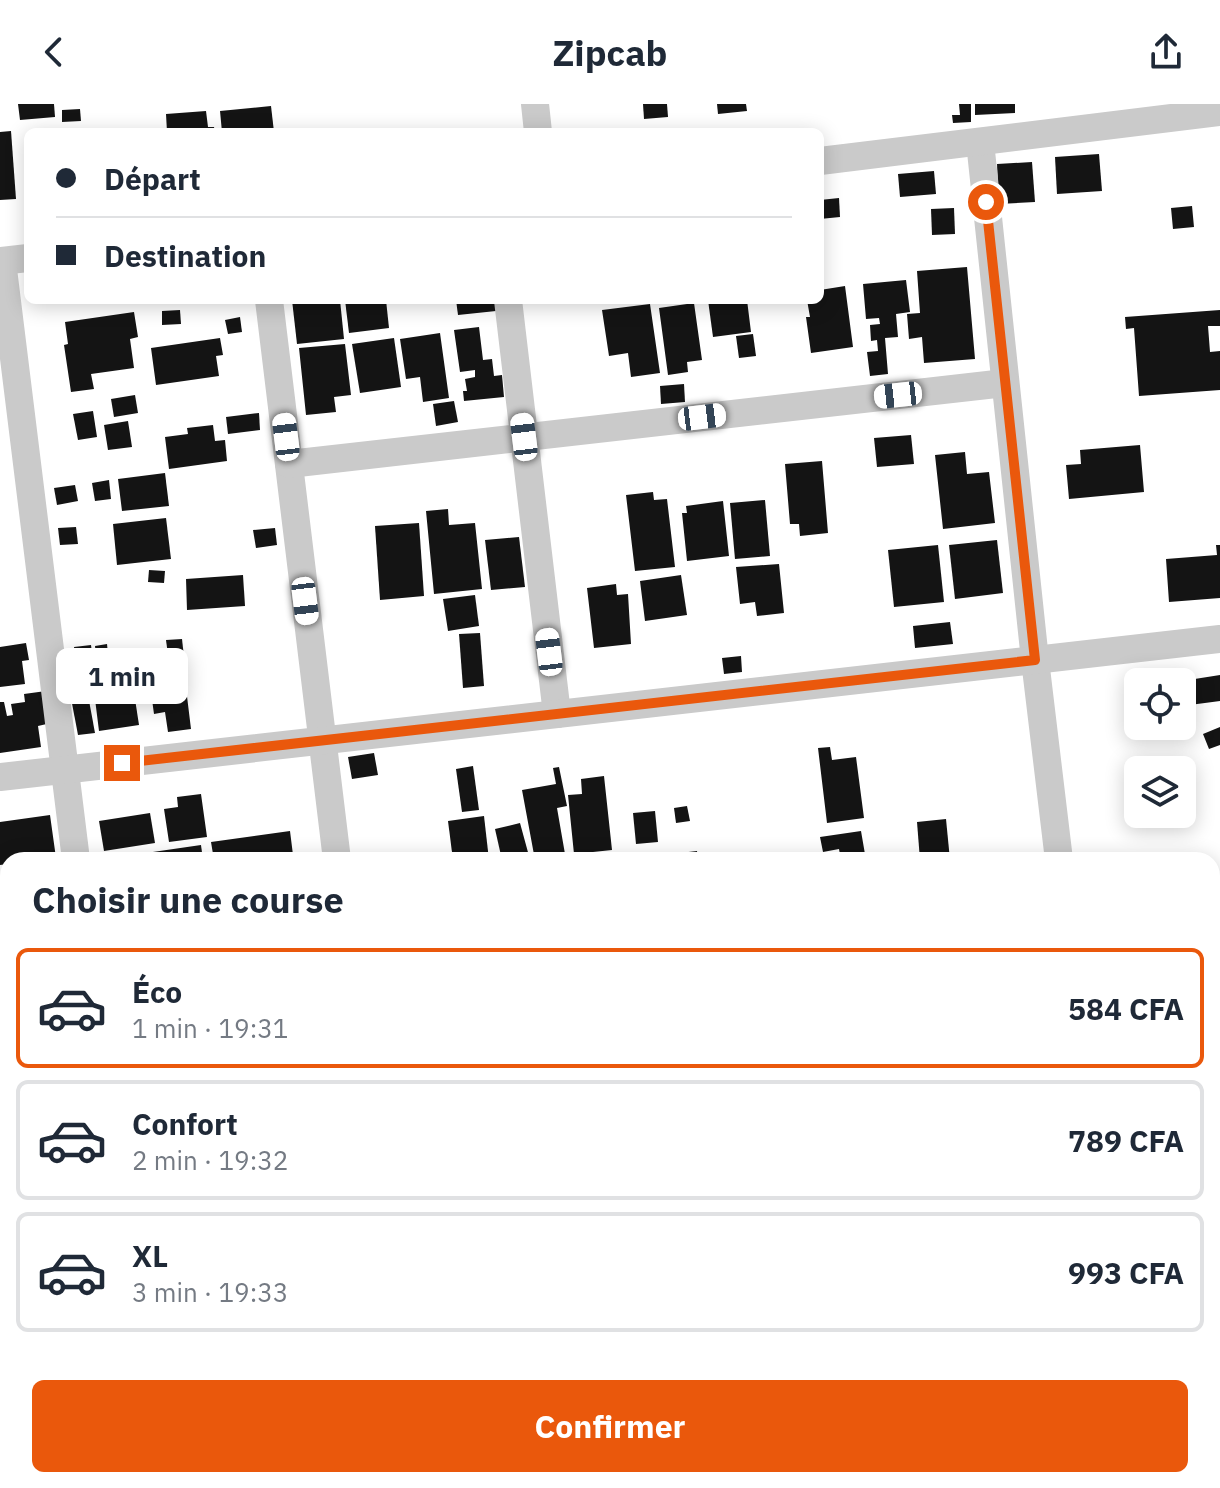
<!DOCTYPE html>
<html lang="fr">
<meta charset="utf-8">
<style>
body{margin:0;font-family:"IBM Plex Sans",sans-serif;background:#f6f6f7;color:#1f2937;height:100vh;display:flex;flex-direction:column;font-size:30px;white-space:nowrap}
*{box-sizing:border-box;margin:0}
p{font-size:26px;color:#747a83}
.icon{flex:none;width:44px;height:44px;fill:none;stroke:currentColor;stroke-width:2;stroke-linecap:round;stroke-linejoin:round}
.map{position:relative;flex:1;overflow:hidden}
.panel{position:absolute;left:0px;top:748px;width:1220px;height:636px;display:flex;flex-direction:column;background:#fff;border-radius:24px 24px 0 0;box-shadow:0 4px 20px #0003}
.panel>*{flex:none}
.hud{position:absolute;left:24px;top:24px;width:800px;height:176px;border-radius:12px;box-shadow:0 4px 20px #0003;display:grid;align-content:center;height:176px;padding:0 32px;background:#fff}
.fabs{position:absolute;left:1124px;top:564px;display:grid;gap:16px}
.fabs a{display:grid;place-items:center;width:72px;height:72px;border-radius:12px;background:#fff;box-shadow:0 4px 20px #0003;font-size:40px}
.end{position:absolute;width:36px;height:36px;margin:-18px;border:10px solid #ea580c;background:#fff;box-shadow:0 0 0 4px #fff}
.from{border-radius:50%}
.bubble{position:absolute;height:56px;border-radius:12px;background:#fff;box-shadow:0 4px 20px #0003;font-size:26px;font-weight:800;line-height:56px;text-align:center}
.car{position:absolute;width:24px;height:48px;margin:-24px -12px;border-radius:10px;box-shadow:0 0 6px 2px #0007;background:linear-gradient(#fff 24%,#345 0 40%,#fff 0 76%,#345 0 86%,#fff 0)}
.hud b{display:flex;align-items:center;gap:28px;height:76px;font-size:30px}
.hud b+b{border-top:2px solid #e0e1e3}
.hud i{width:20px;height:20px;background:#1f2937}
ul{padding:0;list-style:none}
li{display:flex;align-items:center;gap:24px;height:120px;margin:0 16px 12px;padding:0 16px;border:4px solid #e0e1e3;border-radius:12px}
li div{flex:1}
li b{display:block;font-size:30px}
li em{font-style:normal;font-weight:800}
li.active{border-color:#ea580c}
li>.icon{width:72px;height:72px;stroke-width:1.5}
h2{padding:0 32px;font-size:36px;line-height:96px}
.action{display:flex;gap:16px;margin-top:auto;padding:16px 32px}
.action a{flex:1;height:92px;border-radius:12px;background:#ea580c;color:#fff;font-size:32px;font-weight:800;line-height:92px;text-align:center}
header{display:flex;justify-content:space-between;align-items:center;height:104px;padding:0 32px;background:#fff;font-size:36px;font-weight:800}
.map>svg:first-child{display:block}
</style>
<header><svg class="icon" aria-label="back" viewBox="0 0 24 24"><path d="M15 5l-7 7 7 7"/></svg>Zipcab<svg class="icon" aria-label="share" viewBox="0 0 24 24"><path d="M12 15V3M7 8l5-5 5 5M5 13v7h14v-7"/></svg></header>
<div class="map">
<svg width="1220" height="1384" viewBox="0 0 1220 1384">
<rect width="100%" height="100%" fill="#fff"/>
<g fill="#141414">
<path d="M18,0H54L55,13L20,16Z"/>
<path d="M643,0H667L668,13L644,15Z"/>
<path d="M717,0H746L747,7L718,10Z"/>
<path d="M959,0H971V18L953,19L952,11H960Z"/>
<path d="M975,0H1015V9L975,11Z"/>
<path d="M271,2L274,28H222L220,7Z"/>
<path d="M80,5L81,17L62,18V6Z"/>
<path d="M206,7L208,23H214L215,28H167L166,10Z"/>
<path d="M11,27L16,95L0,96V28Z"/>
<path d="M1099,50L1102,87L1057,90L1055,53Z"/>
<path d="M1032,58L1035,98L999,100L997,60Z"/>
<path d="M934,67L936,90L900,93L898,70Z"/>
<path d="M839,94L840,113L820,115V96Z"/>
<path d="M1192,102L1194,123L1173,125L1171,104Z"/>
<path d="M954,104L955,130L932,131L931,105Z"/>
<path d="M967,163L975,255L924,259L922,233L909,235L907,210L920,209L917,167Z"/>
<path d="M906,176L910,208L896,210L898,233L885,234L888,270L870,272L867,248L878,247L877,236L871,237L870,221L880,220L879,214L866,215L863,180Z"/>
<path d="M845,182L853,243L811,249L806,213H810L807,196H820V186Z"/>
<path d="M292,196H340L344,235L297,240Z"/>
<path d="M345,196H386L389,224L349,229Z"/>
<path d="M456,196H495L496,207L458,211Z"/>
<path d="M708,196H747L751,228L713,233Z"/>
<path d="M694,199L702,256L687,258L688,268L668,271L659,204Z"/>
<path d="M650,200L660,269L631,273L628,249L609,252L602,206Z"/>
<path d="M180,206L181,220L162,221V207Z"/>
<path d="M1220,206V222H1208L1210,248L1220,247V286L1139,292L1134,224L1126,225L1125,213Z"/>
<path d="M134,208L138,233L130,235L134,264L91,270L94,285L71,288L64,241L68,240L65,218Z"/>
<path d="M240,213L242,228L228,230L225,216Z"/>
<path d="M479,223L483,256L492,255L494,272L502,271L504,293L464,297L463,287H467L465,275L475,273V266L460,268L454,226Z"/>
<path d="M440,229L449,294L423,298L420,273L406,275L400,235Z"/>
<path d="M753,230L756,252L739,254L736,232Z"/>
<path d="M220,234L223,251L216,252L219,272L156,281L151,244Z"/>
<path d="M394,234L401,283L360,289L352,240Z"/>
<path d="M345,240L351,291L334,293L336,308L306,311L299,244Z"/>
<path d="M684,280L685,298L661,300L660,282Z"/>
<path d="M135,291L138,309L114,313L111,295Z"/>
<path d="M454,297L458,318L436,322L433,300Z"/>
<path d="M93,307L97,333L78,336L73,310Z"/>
<path d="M259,309L260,326L228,330L226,313Z"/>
<path d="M128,317L132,343L108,346L104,321Z"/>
<path d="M213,321L215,337L225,336L227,357L169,365L165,333L188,330L187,324Z"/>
<path d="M911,331L914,360L877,363L874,334Z"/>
<path d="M1140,341L1144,388L1069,395L1066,361L1081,360L1080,346Z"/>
<path d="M965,348L967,370L989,368L995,419L943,425L935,351Z"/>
<path d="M822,357L828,429L800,432L799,420H790L785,360Z"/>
<path d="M165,369L169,402L122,407L118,375Z"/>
<path d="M109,376L111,395L95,397L92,379Z"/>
<path d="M75,381L78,397L57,401L54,384Z"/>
<path d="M653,388L654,396L667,395L675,463L635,467L626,391Z"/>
<path d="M765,396L770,452L735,455L730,399Z"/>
<path d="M723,397L729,452L687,457L682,409H687L686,402Z"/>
<path d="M448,405L449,421L475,419L482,485L434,490L426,407Z"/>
<path d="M166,414L171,455L117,461L113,420Z"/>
<path d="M419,419L424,492L380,496L375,422Z"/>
<path d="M76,423L78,440L60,441L58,424Z"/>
<path d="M275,424L277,441L256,444L253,426Z"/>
<path d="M519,433L525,483L491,486L485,436Z"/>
<path d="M997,436L1003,489L955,495L949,441Z"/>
<path d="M938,441L944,498L894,503L888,446Z"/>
<path d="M1216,441H1220V494L1169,498L1166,455L1217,451Z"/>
<path d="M779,460L784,509L757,512L755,498L740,500L736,463Z"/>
<path d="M149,466L165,467L164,479L148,478Z"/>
<path d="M243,471L245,502L187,506L186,475Z"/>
<path d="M681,471L687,511L645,517L640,477Z"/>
<path d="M616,480L617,491L628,490L631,540L594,544L587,484Z"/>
<path d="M475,491L479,522L448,527L443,495Z"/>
<path d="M950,518L953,540L915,544L913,522Z"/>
<path d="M480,529L484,582L463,584L459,530Z"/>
<path d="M182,535L186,571L171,573L166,536Z"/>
<path d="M26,539L29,556L22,557L25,580L0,583V543Z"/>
<path d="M107,540L111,580L99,581L95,542Z"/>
<path d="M91,541L96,583L79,585L74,543Z"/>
<path d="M741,552L742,568L724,570L722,554Z"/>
<path d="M1220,571V597L1182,602V577Z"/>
<path d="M185,576L191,625L168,628L165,608L154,610L150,581Z"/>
<path d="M133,582L139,621L99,627L94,587Z"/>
<path d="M46,587L51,619L38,622L41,643L0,649V598H4L7,612L13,611L11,600L25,598L24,590Z"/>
<path d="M88,591L95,629L78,631L71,594Z"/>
<path d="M1220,623V641L1209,645L1203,630Z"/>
<path d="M830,643L832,656L856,653L864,714L827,719L818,644Z"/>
<path d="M374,649L378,671L352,675L348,653Z"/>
<path d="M473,662L479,706L462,708L456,665Z"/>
<path d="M559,663L567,702L557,704L565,750L535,756L522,686L556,680L553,664Z"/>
<path d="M604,672L612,746L574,750L568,691L582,690L581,675Z"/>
<path d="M201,690L207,733L169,738L164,705L178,703L177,693Z"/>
<path d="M687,702L690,717L676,719L674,704Z"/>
<path d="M655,707L658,738L636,740L633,709Z"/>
<path d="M150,709L155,739L104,747L99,717Z"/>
<path d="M50,711L56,754L39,756H8V760L0,761V718Z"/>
<path d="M484,712L489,756H453L448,717Z"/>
<path d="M946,715L950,756H920L917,718Z"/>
<path d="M520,719L529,752L513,756H502L495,725Z"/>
<path d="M290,727L293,751L280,753V756H214L211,738Z"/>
<path d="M861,727L866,756H841L839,745L823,748L820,733Z"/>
<path d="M201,741L203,756H140L139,750Z"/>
<path d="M697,747L698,756H663V751Z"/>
<path d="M655,748L656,756H620V751Z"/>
<path d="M8,844V881L0,882V845Z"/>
<path d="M1220,1053V1101L1212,1102V1054Z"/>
<path d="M8,1096V1134L0,1135V1097Z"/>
<path d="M1220,1122V1177L1212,1178V1123Z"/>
<path d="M1220,1192V1224L1212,1225V1193Z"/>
<path d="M8,1255V1311H6L0,1256Z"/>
<path d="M1220,1318V1382L1192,1384V1376H1212V1319Z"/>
<path d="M766,1376V1384H734V1377Z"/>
<path d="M800,1377V1384H771V1378Z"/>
</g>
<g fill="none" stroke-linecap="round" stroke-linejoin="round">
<g stroke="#cacaca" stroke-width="28">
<path d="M535,0L538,28"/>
<path d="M980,38L1035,556L1059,756"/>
<path d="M820,57L1220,8"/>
<path d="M0,157L28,154"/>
<path d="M2,157L76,756"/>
<path d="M269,196L337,756"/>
<path d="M508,196L557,610"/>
<path d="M289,360L1005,279"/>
<path d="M0,673L1220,535"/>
<path d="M0,1206L8,1205"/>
<path d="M154,1376L155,1384"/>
<path d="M411,1376L412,1384"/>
<path d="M1133,1376L1134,1384"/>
<path d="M322,1384L377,1376"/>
</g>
</g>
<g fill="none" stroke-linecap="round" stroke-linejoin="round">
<path stroke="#ea580c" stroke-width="10" d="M122,659L1035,556L986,98"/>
</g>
</svg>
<div class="fabs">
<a><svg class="icon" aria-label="locate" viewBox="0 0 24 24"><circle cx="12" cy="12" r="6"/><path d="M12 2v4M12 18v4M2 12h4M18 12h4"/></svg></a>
<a><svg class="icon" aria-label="layers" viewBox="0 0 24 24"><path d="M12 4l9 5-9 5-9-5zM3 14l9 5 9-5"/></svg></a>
</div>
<i class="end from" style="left:986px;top:98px"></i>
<i class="end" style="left:122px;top:659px"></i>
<div class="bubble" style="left:56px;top:544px;width:132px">1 min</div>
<i class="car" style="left:898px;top:291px;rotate:264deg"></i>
<i class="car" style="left:702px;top:313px;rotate:83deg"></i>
<i class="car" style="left:286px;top:333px;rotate:353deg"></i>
<i class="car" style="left:524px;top:333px;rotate:353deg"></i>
<i class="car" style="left:305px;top:497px;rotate:173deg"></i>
<i class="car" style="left:549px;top:548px;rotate:353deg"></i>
<div class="hud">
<b><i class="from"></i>Départ</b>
<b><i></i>Destination</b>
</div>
<section class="panel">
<h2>Choisir une course</h2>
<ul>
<li class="active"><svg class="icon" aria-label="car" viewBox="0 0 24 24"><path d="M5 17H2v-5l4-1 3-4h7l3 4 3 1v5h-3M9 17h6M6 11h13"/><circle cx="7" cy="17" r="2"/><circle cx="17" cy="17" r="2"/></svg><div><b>Éco</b><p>1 min · 19:31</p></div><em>584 CFA</em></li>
<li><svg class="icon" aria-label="car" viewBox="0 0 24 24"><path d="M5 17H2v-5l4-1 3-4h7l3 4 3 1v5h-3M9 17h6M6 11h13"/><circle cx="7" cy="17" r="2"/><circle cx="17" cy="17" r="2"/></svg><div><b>Confort</b><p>2 min · 19:32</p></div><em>789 CFA</em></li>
<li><svg class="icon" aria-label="car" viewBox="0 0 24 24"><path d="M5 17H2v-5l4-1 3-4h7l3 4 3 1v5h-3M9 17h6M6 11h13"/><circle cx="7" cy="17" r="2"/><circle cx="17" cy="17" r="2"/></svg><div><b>XL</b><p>3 min · 19:33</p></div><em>993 CFA</em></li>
</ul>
<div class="action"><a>Confirmer</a></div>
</section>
</div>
